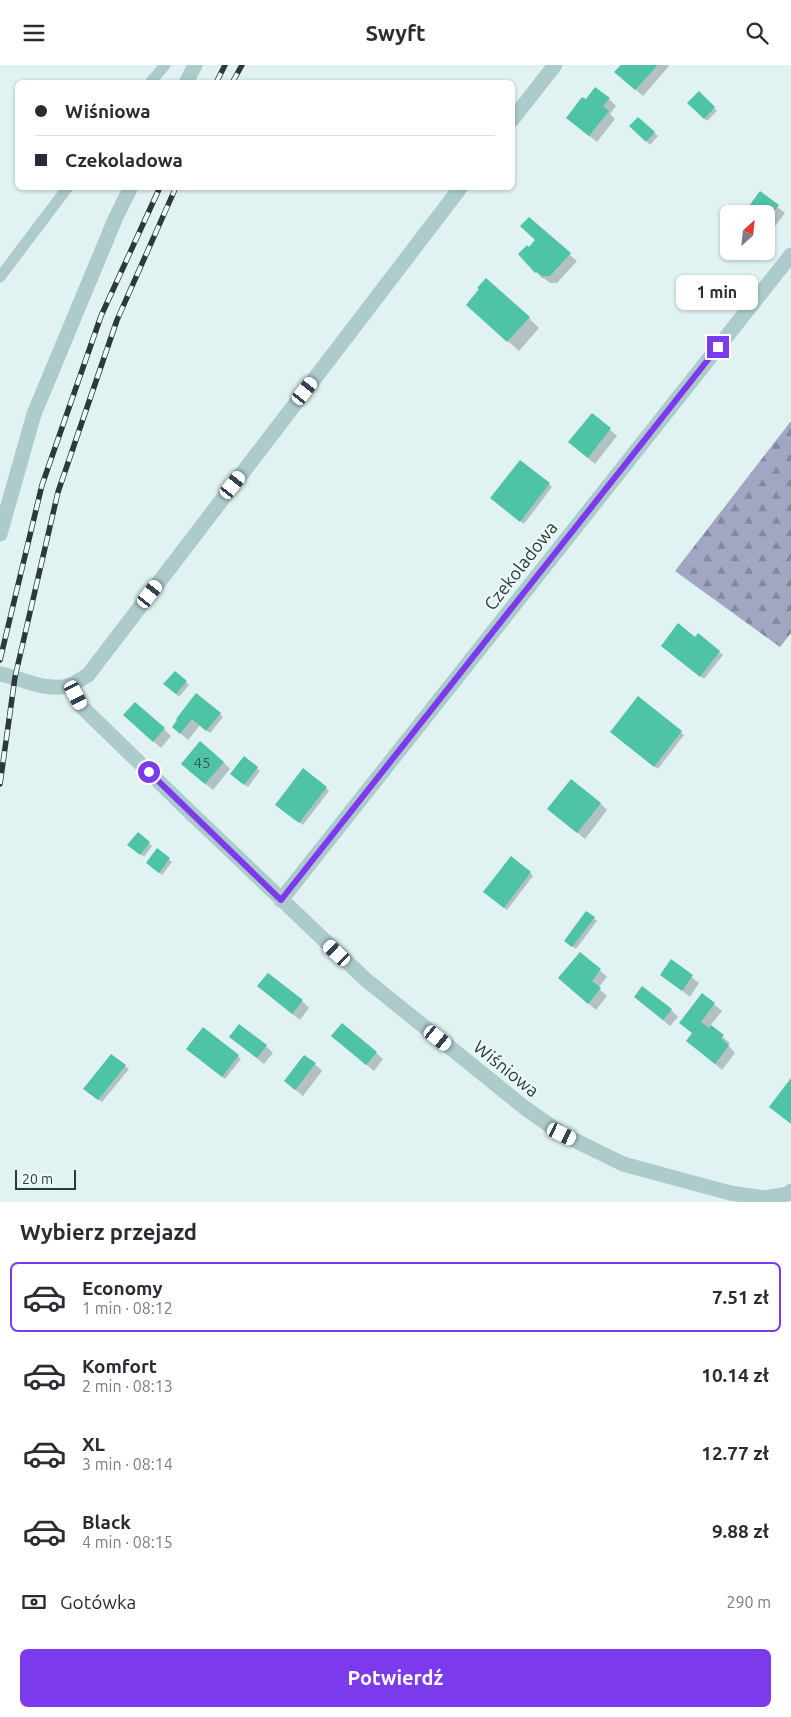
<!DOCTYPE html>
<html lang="pl">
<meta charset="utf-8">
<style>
body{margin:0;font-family:Ubuntu,sans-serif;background:#f7f7f7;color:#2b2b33;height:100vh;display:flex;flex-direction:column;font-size:19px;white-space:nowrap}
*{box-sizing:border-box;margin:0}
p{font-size:16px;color:#7c7c81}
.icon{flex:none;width:28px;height:28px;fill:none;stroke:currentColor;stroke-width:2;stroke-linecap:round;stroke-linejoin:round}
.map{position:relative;height:1137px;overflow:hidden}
.side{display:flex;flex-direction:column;background:#fff;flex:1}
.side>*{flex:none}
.guide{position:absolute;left:15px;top:15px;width:500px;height:110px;border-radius:8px;box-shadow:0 1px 4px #0004;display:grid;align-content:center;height:110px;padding:0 20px;background:#fff}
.needle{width:32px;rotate:27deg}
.tools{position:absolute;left:720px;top:140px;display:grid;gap:10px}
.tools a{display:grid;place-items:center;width:55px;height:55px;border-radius:8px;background:#fff;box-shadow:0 1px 4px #0004;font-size:25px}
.scale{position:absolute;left:15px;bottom:12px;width:61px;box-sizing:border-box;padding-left:5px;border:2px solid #2b3a37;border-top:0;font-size:14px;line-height:18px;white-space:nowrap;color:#2b3a37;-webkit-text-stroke:4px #edfafa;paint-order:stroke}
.end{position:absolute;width:22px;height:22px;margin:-11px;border:6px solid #7c3aed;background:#fff;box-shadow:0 0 0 2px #fff}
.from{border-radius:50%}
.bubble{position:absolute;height:35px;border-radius:8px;background:#fff;box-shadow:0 1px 4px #0004;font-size:16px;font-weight:700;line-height:35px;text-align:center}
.car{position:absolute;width:15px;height:30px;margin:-15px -8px;border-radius:6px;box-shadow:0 0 4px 1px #0007;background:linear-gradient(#fff 24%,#345 0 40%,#fff 0 76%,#345 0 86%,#fff 0)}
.guide b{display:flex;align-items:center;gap:18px;height:48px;font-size:19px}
.guide b+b{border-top:1px solid #e1e1e2}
.guide i{width:12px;height:12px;background:#2b2b33}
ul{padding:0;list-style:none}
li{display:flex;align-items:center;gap:15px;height:70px;margin:0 10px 8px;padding:0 10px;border:2px solid transparent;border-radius:8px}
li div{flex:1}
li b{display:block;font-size:19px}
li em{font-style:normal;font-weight:700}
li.active{border-color:#7c3aed}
li>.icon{width:45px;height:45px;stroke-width:1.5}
h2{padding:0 20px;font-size:22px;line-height:60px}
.pay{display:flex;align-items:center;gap:12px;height:55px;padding:0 20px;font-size:19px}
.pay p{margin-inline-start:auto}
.button{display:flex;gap:10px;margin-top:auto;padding:10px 20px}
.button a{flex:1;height:58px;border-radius:8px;background:#7c3aed;color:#fff;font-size:20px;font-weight:700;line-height:58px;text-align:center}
header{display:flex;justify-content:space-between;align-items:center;height:65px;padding:0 20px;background:#fff;font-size:22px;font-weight:700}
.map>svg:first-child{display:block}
</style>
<header><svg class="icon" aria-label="menu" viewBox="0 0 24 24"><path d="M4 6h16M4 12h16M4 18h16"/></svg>Swyft<svg class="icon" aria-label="search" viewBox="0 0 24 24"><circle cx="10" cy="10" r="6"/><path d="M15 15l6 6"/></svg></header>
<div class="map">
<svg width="791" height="1137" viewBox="0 0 791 1137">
<defs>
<pattern id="forest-firs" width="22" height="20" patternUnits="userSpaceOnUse" patternTransform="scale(1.25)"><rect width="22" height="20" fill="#a1a6c2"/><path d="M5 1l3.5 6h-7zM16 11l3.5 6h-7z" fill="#83889e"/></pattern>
</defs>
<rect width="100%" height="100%" fill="#e1f2f3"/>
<path fill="url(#forest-firs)" d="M791,356V568L780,582L675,506Z"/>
<g fill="#0003">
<path d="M623,0H668L669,1L643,31L623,14Z"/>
<path d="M699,28L717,46L707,56L689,38Z"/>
<path d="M609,34L616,41L610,49L615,54L597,77L567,53L586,36Z"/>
<path d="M638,53L658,71L650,80L631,61Z"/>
<path d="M760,128L785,148L766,173V149Z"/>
<path d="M529,154L577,196L557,218H550L544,213L543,214L520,190L529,184L537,175Z"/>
<path d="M478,250L529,253L539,263L519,286Z"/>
<path d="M592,349L617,371L595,399L577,384Z"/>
<path d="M549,419L552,422L524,459L495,436Z"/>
<path d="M698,570L723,590L704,614L666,584L695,573Z"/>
<path d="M186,617L189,620L179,632L168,622Z"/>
<path d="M638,633L684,670L658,704L615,670Z"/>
<path d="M220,649L223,652L210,668L200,660L188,675L180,668L179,655Z"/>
<path d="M132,657L164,664L171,671L161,683Z"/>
<path d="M244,693L260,706L248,722L235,712Z"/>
<path d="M223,697L230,704L213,725L189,706Z"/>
<path d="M326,723L329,726L303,760L280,743Z"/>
<path d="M600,738L607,745L585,774L549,744Z"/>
<path d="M149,778L152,781L144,792L132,783Z"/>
<path d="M157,785L172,797L162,810L150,801Z"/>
<path d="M530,808L533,811L507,845L488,830Z"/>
<path d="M594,853L597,856L576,884L569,879Z"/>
<path d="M581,888L607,912L598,923L607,931L596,945L567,920Z"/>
<path d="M671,896L699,918L690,932L662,909Z"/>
<path d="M259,921L302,936L309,943L300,955Z"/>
<path d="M702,929L722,946L710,961L730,978L728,980L735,988L722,1005L688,976L693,969L681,958Z"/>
<path d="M642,938L671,945L678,952L670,961Z"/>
<path d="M332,971L376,988L383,994L374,1006Z"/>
<path d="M230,972L266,981L273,988L264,999Z"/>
<path d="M190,987L238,991L241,994L225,1014Z"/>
<path d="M111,991L129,1004L102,1037L88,1027Z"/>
<path d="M315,999L322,1006L303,1031L293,1023Z"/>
</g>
<g fill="#4fc3a5">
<path d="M621,0H656L657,1L635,25L614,7Z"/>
<path d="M595,22L610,33L603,41L609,46L589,71L566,53L582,32L586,34Z"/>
<path d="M699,26L715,42L704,54L687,38Z"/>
<path d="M638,52L655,67L646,77L629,61Z"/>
<path d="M760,126L779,140L766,157V149H743Z"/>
<path d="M529,152L571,188L550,211H542L536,207L535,208L518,189L527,180L529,182L535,175L520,161Z"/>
<path d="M486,213L530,252L507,277L466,240L479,224L477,223Z"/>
<path d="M592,348L611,363L588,393L568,377Z"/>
<path d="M520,395L550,418L520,457L490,433Z"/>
<path d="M678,558L695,572L698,568L720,586L700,612L661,581Z"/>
<path d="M175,606L187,616L176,629L163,619Z"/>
<path d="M196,628L221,648L206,666L192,654L180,669L172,662L177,655L176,654Z"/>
<path d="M638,631L682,666L654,702L610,667Z"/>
<path d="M135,637L165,663L153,677L123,650Z"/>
<path d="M200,676L224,697L205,719L181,699Z"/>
<path d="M244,691L258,702L244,720L230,709Z"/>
<path d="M303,703L327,722L299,758L275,740Z"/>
<path d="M571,714L601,738L577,768L547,744Z"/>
<path d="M138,767L150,777L140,790L127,780Z"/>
<path d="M157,783L170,793L159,808L146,798Z"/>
<path d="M511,791L531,807L504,843L483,827Z"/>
<path d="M586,846L595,852L572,882L564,876Z"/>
<path d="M580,887L601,904L592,916L601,923L588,939L558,913Z"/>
<path d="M671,894L693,910L682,926L660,910Z"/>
<path d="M268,908L303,935L292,949L257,921Z"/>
<path d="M642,921L672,944L663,955L634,932Z"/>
<path d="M702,928L715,938L701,957L709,963L711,960L724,970L721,973L729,980L715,999L686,976L692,968L679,958Z"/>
<path d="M342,958L377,987L366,1000L331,971Z"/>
<path d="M239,959L267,980L257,993L229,972Z"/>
<path d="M203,962L239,990L222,1012L186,984Z"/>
<path d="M111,989L126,1000L98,1035L83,1024Z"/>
<path d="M304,990L316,998L295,1025L284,1016Z"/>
<path d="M791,1013V1059L769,1042Z"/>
</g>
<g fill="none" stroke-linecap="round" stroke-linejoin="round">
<g stroke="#accbca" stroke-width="11">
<path d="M150,18L165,0"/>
<path d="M0,212L68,122"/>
</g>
<g stroke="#accbca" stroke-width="15">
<path d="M186,18L195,0"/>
<path d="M512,55L555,0"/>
<path d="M0,469L34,349L116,152L131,122"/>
<path d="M0,609C22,613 48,628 71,620C76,618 82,613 88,610L461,122"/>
<path d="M71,620L81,641L190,747L365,914L525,1043L562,1069L623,1099L730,1128L765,1133L788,1129L791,1126"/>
<path d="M281,835L791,190"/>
</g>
<g stroke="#2b3a37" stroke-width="5.5">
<g id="rail">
<path d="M216,18L225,0"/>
<path d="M232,18L242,0"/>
<path d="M0,595L42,420L101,251L160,122"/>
<path d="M0,719L15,612L58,427L117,255L176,122"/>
</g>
</g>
<use href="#rail" stroke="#edfafa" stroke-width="4" stroke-dasharray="11" stroke-linecap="butt"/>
</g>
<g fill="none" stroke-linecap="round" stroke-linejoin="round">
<path stroke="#7c3aed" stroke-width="6" d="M149,707L281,835L718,282"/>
</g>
<g text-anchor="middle" stroke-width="4" stroke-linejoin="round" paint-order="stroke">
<g font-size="15" fill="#345c52">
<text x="202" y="703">45</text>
</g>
<g font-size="18" fill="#2b3a37" stroke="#edfafa">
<text transform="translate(521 501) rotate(-52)" y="6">Czekoladowa</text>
<text transform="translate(506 1004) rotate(39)" y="6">Wiśniowa</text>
</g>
</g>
</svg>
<div class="tools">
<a><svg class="needle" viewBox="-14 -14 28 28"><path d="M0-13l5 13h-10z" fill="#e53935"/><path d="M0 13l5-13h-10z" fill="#7c7c81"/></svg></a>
</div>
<div class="scale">20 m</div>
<i class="end from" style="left:149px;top:707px"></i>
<i class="end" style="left:718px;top:282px"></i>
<div class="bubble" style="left:676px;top:210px;width:82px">1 min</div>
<i class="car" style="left:305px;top:326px;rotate:38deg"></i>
<i class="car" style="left:233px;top:420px;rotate:38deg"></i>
<i class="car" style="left:150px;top:529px;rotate:37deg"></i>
<i class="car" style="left:76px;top:630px;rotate:153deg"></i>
<i class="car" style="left:337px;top:888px;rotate:313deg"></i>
<i class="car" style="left:438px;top:973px;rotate:129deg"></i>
<i class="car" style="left:562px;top:1069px;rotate:116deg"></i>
<div class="guide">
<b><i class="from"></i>Wiśniowa</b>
<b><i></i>Czekoladowa</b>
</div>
</div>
<section class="side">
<h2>Wybierz przejazd</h2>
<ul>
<li class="active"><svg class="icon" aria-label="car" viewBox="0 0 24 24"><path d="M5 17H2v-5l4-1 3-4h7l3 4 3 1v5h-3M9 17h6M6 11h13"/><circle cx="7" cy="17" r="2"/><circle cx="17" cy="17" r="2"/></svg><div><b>Economy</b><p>1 min · 08:12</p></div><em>7.51 zł</em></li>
<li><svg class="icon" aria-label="car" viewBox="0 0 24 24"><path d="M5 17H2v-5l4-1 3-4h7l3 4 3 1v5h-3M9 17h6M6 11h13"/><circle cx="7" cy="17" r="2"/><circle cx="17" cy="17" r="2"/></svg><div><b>Komfort</b><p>2 min · 08:13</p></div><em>10.14 zł</em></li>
<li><svg class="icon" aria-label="car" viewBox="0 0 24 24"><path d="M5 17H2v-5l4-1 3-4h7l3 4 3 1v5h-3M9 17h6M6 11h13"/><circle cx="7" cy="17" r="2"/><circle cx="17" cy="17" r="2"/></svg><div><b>XL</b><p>3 min · 08:14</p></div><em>12.77 zł</em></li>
<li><svg class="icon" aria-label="car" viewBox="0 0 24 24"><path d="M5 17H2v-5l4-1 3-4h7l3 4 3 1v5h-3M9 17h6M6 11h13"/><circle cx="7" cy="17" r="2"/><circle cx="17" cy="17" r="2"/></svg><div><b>Black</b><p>4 min · 08:15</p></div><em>9.88 zł</em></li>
</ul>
<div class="pay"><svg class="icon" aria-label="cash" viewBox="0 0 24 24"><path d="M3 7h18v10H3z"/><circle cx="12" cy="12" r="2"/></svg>Gotówka<p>290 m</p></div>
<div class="button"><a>Potwierdź</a></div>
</section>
